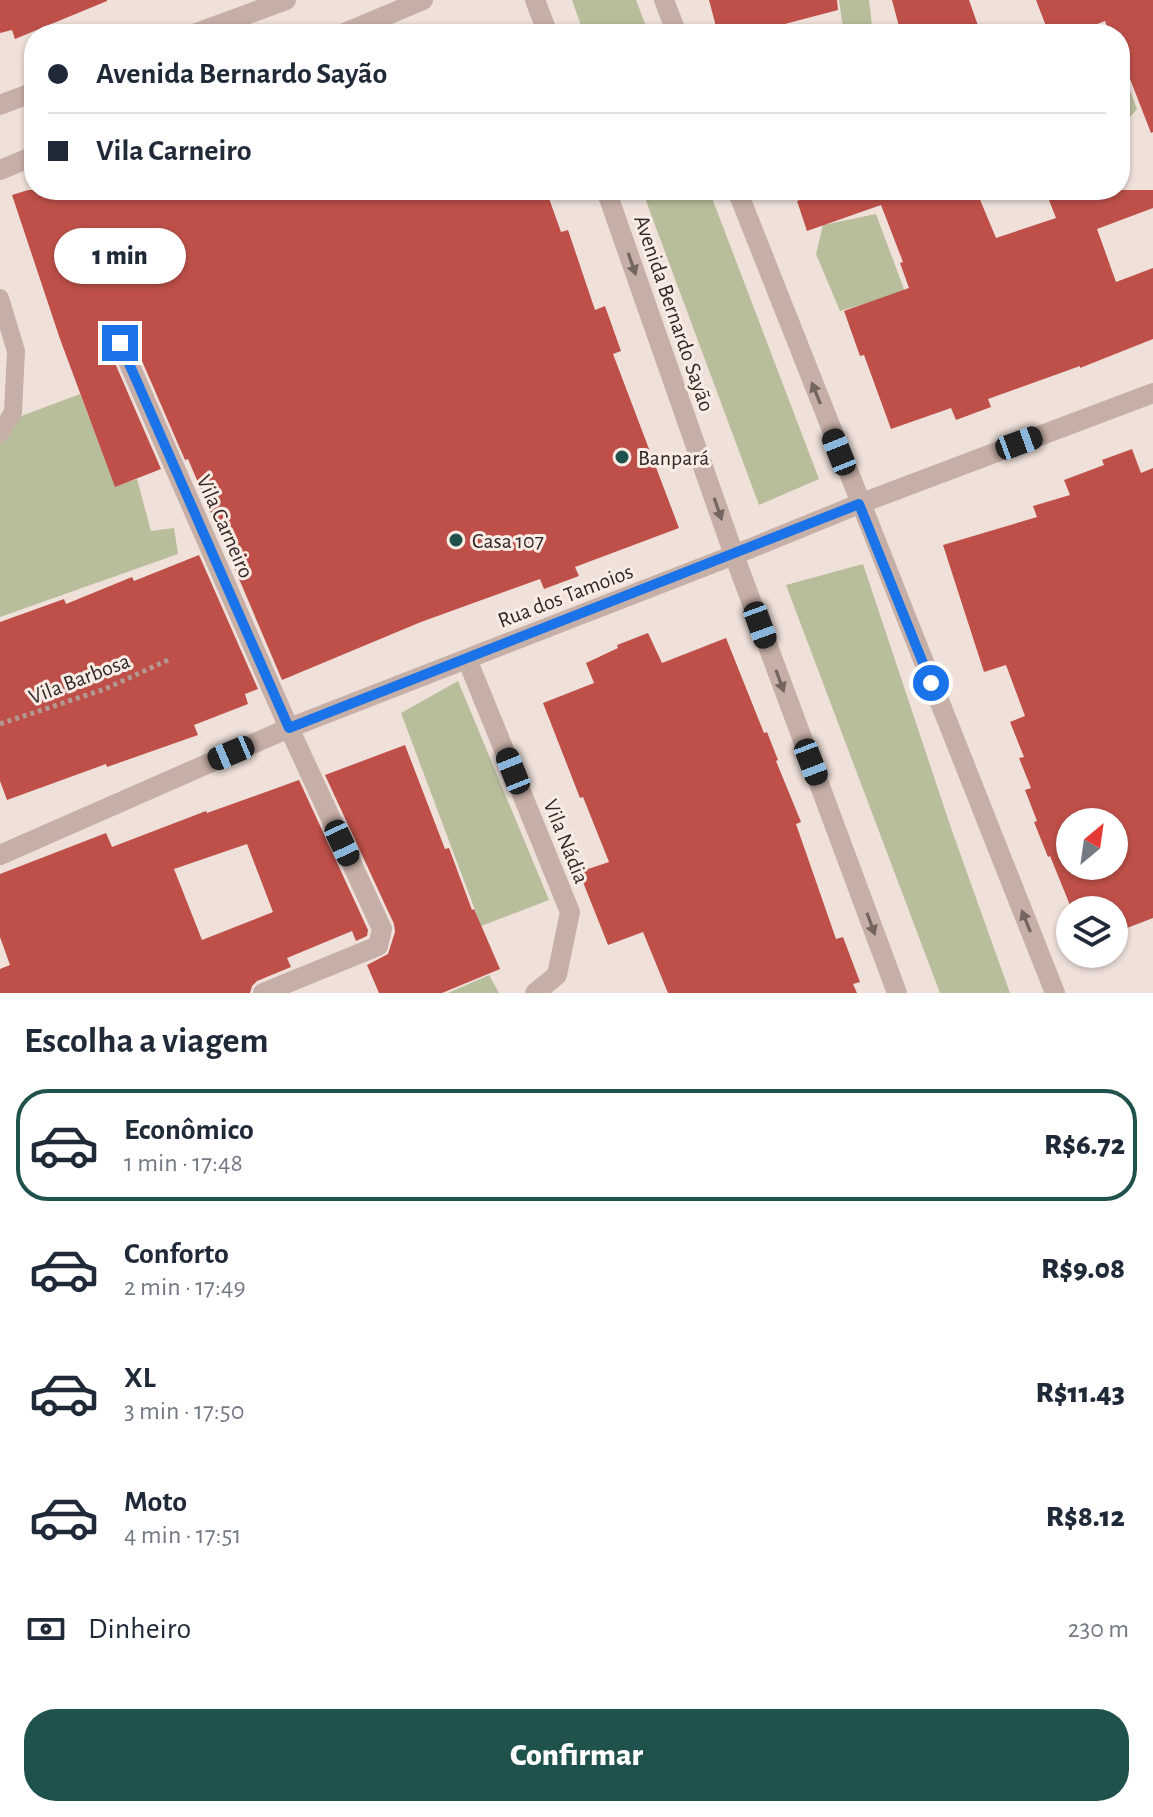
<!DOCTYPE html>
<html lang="pt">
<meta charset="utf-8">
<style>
body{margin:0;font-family:"Alegreya Sans",sans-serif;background:#f6f6f7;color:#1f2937;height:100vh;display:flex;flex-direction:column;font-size:30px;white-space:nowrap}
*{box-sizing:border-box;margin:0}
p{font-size:26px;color:#747a83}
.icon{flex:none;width:44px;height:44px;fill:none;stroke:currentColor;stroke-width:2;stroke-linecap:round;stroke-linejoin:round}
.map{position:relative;height:993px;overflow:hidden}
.panel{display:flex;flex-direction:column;background:#fff;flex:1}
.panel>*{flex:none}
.banner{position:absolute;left:24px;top:24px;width:1106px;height:176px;border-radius:32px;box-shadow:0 2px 6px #0004;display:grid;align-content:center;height:176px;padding:0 24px;background:#fff}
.needle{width:52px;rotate:29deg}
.tools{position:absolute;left:1056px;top:808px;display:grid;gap:16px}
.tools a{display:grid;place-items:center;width:72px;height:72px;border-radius:50%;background:#fff;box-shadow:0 2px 6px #0004;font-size:40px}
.end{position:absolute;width:36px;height:36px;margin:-18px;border:10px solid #1a73e8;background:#fff;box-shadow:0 0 0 4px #fff}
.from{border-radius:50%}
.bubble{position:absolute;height:56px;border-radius:28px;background:#fff;box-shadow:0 2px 6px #0004;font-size:26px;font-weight:800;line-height:56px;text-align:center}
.car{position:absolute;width:24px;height:48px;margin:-24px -12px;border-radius:10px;box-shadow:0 0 6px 2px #0007;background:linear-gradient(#222 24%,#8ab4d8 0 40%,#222 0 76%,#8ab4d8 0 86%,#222 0)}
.banner b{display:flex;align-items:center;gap:28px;height:76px;font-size:30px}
.banner b+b{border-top:2px solid #e0e1e3}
.banner i{width:20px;height:20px;background:#1f2937}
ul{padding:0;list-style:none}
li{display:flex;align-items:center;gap:24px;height:112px;margin:0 16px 12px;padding:0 8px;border:4px solid transparent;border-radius:32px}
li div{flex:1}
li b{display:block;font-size:30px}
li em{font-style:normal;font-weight:800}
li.current{border-color:#1f524c}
li>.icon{width:72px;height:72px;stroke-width:1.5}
h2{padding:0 24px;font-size:36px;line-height:96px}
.pay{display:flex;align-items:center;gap:20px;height:88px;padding:0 24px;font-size:30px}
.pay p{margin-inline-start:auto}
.action{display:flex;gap:16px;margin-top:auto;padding:16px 24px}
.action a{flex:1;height:92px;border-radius:32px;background:#1f524c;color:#fff;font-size:32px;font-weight:800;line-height:92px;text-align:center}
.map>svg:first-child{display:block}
</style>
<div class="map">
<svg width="1153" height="993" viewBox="0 0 1153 993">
<rect width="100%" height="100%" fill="#efe1da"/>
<g fill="#b8bd9b">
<path d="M572,0H636L649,34H584Z"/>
<path d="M839,0H869L873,34H844Z"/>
<path d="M1120,63L1137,109L1120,128Z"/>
<path d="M642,190H709L819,479L759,505Z"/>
<path d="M876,214L905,292L840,311L816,254L823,225Z"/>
<path d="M80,394L115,486L137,479L151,531L174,528L178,554L0,617V424Z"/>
<path d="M863,564L951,828L1010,993H940L786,585Z"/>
<path d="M458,681L549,900L481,926L401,713Z"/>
<path d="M489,975L499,993H448Z"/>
</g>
<g fill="#be5049" fill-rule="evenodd">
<path d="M0,0H107V1L15,39L12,30L0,33Z"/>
<path d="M709,0H837L838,10L747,34H718Z"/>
<path d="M892,0H969L981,34H901Z"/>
<path d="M1036,0H1153V132L1151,133L1120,53V34H1110L1105,21L1072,34H1049Z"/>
<path d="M28,190H546L561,232L568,230L595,310L605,306L621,351L613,354L679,528L575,567L579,576L544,589L540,579L421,622L282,680L188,459L185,460L132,338L121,330L110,335L108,347L161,469L115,487L60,339L12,195Z"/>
<path d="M829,190H976L996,238L1056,218L1045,190H1153V208L1097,229L1116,282L1153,268V339L1080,368V366L988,399L991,407L956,420L951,408L891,429L864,355L860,356L844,311L909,288L900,263L903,262L881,205L807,231L797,201Z"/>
<path d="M1132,449L1141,473L1153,468V918L1114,933V910H1072L1050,856L1048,857L1034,822L1037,821L1025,790L1031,788L1019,758L1024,757L1010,722L1025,716L1006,665L984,672L943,545L1037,517L1033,506L1070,495L1064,480L1104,465L1102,460ZM1070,822H1114V866H1070Z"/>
<path d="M199,555L258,689L245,694L248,704L194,725L198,735L107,767L106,764L7,800L0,781V622L64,599L66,604L132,577L134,581Z"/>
<path d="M648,633L662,663L726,638L764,733L767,732L778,760L776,761L801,822L796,824L836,939L843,937L860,982L853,984L857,993H668L643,932L608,945L579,872L609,862L583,797L580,798L543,703L594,683L586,663L618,648L617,645Z"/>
<path d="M405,745L445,849L449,848L472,910L474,909L500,969L442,993H379L367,965L388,954L395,932L394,924L325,775Z"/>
<path d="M299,780L368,930L367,936L356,941L352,931L287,958L291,967L257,981L252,986L250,993H0V969L10,965L0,937V874L106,833L112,847L206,811L207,813ZM247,844L273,912L202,940L174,869Z"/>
</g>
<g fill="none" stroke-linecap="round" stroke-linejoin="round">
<path stroke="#b29991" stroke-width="5" stroke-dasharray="4 4" stroke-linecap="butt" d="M0,724L105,689L168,660"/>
<path stroke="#c6afa6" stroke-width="18" d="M0,298L16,351L13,412L0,433"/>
<g stroke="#c6afa6" stroke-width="20">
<path d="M120,343L289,728L382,929L378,946L263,993"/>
<path d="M467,659L570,912L557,975L535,993"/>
<path d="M0,855L289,728L734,555"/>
</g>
<g stroke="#c6afa6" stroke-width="20">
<path d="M535,0L548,34"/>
<path d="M664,0L677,34"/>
<path d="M194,34L286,0"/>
<path d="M342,34L423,0"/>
<path d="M0,105L34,92"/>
<path d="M0,170L34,156"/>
<path d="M606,190L734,555L897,993"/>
<path d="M737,190L1055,993"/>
<path d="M734,555L859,504L1153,393"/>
</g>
</g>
<defs><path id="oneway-solid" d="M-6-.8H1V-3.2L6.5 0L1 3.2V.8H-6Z" transform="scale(2)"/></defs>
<g fill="#756560">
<use href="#oneway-solid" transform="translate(632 264) rotate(71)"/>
<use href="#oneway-solid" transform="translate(816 393) rotate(-112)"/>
<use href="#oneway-solid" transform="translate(718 509) rotate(71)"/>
<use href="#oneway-solid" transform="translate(780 681) rotate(70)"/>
<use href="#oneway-solid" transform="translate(1026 921) rotate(-112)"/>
<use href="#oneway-solid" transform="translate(871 924) rotate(70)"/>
</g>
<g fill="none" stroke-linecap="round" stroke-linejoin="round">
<path stroke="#1a73e8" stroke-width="10" d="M120,343L289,728L859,504L931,683"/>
</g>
<g fill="#1f524c" stroke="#f8ece5" stroke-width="3">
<circle cx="622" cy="457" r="8"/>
<circle cx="456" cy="540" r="8"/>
</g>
<g text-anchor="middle" stroke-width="6" stroke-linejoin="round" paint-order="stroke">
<g font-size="22" fill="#332827" stroke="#f8ece5">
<text transform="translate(675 313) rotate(71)" y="8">Avenida Bernardo Sayão</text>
<text transform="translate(226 526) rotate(66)" y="8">Vila Carneiro</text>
<text transform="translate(565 595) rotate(-21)" y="8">Rua dos Tamoios</text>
<text transform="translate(79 678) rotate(-21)" y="8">Vila Barbosa</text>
<text transform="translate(567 841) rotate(68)" y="8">Vila Nádia</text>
</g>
<g font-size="22" fill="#332827" stroke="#f8ece5" text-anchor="start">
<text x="638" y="465">Banpará</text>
<text x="472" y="548">Casa 107</text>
</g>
</g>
</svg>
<div class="tools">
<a><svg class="needle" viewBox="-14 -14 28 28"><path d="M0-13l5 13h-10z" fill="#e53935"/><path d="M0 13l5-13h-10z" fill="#747a83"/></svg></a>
<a><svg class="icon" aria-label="layers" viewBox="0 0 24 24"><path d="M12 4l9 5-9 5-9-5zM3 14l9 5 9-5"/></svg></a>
</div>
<i class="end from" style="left:931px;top:683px"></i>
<i class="end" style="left:120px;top:343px"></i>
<div class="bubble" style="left:54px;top:228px;width:132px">1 min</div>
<i class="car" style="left:1019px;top:443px;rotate:70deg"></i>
<i class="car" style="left:839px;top:452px;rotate:338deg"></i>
<i class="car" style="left:760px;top:625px;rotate:160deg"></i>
<i class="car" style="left:231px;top:753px;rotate:247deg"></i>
<i class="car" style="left:811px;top:762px;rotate:159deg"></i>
<i class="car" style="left:513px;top:771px;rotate:338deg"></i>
<i class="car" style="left:342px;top:843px;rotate:155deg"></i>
<div class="banner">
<b><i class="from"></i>Avenida Bernardo Sayão</b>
<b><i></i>Vila Carneiro</b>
</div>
</div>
<section class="panel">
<h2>Escolha a viagem</h2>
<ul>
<li class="current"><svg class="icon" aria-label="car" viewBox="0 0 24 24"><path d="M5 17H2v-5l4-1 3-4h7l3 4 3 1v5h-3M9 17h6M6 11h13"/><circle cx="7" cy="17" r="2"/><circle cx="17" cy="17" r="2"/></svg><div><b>Econômico</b><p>1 min · 17:48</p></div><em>R$6.72</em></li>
<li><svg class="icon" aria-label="car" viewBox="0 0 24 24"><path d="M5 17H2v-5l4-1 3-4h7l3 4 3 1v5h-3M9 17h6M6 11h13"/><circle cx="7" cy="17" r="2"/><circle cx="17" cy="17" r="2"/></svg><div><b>Conforto</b><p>2 min · 17:49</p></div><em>R$9.08</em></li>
<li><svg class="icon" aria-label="car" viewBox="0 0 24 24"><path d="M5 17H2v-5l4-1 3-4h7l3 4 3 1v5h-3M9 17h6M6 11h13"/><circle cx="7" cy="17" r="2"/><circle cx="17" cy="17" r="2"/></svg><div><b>XL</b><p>3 min · 17:50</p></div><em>R$11.43</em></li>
<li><svg class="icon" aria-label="car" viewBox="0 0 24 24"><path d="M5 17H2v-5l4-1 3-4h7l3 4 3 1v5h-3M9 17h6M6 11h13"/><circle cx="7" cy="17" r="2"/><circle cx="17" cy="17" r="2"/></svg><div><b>Moto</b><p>4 min · 17:51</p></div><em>R$8.12</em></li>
</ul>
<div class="pay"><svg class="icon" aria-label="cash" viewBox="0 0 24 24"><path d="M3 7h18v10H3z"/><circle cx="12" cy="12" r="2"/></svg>Dinheiro<p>230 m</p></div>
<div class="action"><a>Confirmar</a></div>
</section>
